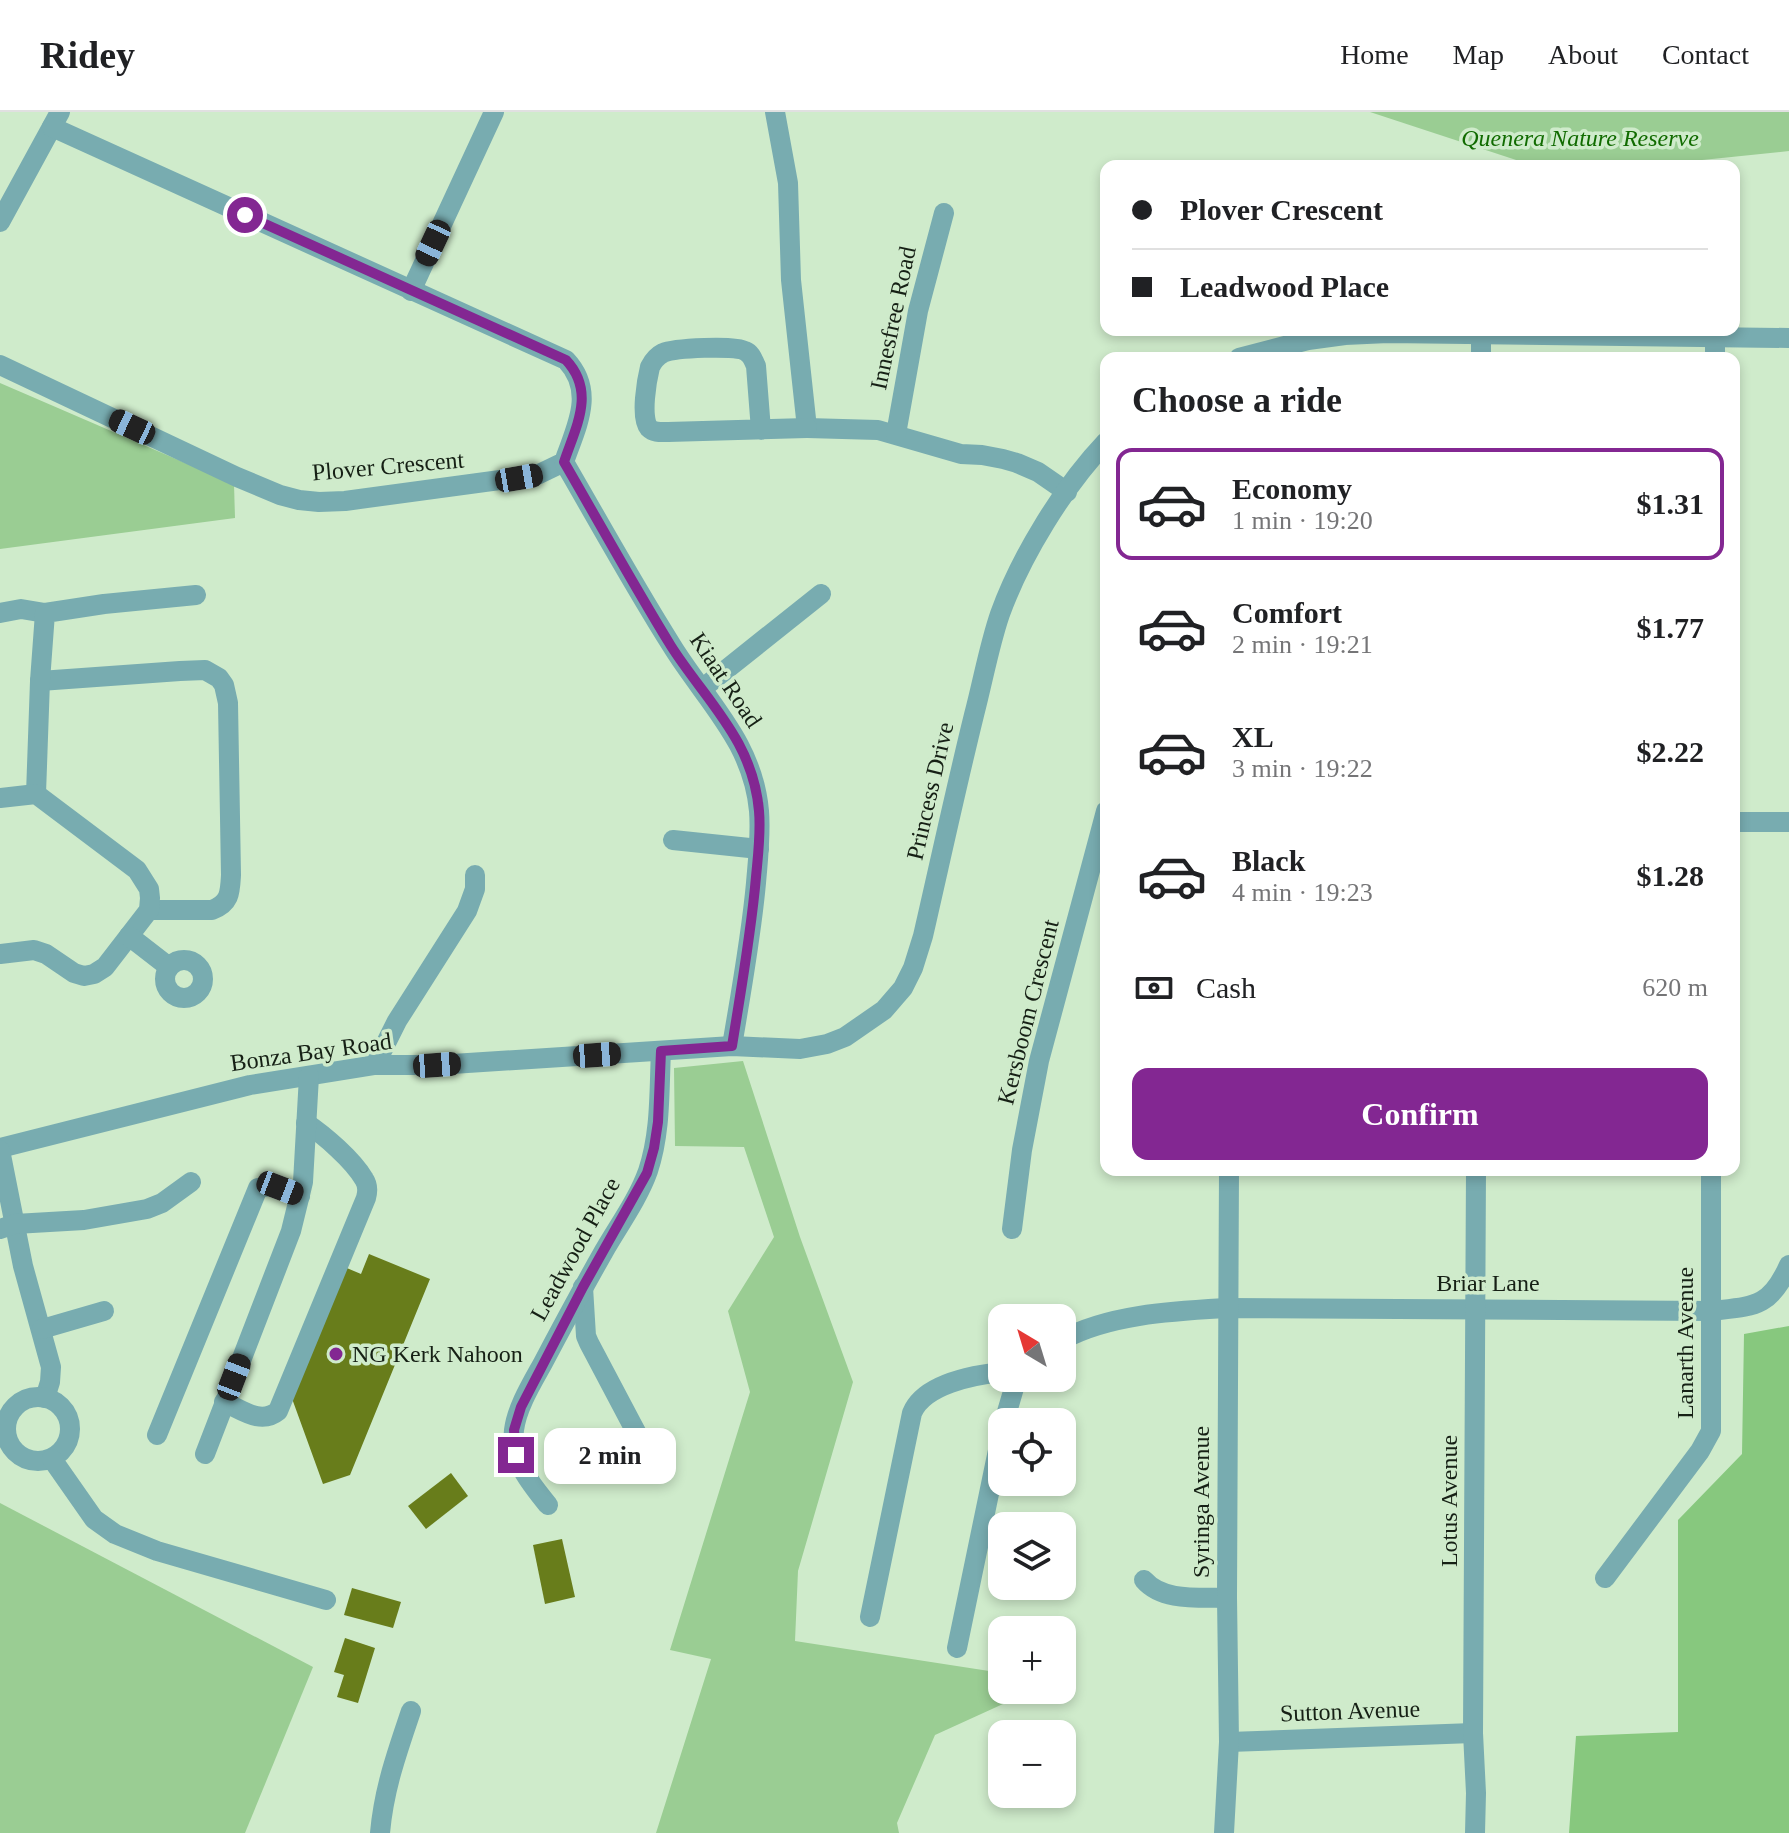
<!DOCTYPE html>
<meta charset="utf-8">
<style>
body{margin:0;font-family:Georgia,serif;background:#f2f2f2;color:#202124;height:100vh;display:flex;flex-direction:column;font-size:30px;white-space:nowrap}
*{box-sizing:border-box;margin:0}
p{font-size:26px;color:#757577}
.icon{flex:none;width:44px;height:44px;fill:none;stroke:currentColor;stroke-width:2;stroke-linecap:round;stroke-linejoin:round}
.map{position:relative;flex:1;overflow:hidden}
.sheet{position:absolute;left:1100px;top:240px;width:640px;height:824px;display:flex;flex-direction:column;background:#fff;border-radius:16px;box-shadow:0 4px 12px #0003}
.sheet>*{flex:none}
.guide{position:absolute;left:1100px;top:48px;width:640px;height:176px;border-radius:16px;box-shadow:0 4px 12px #0003;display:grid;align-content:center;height:176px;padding:0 32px;background:#fff}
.needle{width:52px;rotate:322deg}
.buttons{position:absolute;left:988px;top:1192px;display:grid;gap:16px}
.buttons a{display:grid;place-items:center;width:88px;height:88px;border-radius:16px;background:#fff;box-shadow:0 4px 12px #0003;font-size:40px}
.end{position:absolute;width:36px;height:36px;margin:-18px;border:10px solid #832792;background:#fff;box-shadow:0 0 0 4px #fff}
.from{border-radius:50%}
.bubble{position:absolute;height:56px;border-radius:16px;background:#fff;box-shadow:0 4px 12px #0003;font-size:26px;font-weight:600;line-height:56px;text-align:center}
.car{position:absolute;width:24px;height:48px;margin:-24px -12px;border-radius:10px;box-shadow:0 0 6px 2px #0007;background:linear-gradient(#222 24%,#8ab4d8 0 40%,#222 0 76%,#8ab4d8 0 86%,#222 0)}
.guide b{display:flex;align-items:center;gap:28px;height:76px;font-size:30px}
.guide b+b{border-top:2px solid #e0e0e0}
.guide i{width:20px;height:20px;background:#202124}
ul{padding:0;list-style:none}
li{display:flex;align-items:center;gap:24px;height:112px;margin:0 16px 12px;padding:0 16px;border:4px solid transparent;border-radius:16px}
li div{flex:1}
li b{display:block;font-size:30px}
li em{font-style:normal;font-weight:600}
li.on{border-color:#832792}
li>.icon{width:72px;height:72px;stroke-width:1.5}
h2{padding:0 32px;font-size:36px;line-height:96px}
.pay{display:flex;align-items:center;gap:20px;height:88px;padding:0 32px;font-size:30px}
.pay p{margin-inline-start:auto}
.primary-button{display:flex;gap:16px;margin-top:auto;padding:16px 32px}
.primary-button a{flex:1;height:92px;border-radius:16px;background:#832792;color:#fff;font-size:32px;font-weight:600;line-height:92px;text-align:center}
header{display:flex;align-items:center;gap:48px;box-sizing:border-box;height:112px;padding:0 40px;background:#fff;border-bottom:2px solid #e0e0e0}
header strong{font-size:38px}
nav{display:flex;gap:44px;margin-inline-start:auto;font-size:28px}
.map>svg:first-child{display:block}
</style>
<header>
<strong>Ridey</strong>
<nav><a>Home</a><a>Map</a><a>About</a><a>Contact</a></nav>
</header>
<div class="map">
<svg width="1789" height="1721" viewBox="0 0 1789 1721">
<rect width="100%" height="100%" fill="#cfebcb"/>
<g fill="#9acd93">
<path d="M1370,0H1789V39L1673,51L1528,52Z"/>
<path d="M0,271L234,372L235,406L0,437Z"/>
<path d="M743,949L800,1125L853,1270L798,1459L795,1529L1002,1561V1578H1044L1042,1592H1003L935,1623L897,1711L899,1721H656L711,1547L670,1538L750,1280L728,1199L774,1125L744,1035L675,1034L674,956Z"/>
<path d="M0,1391L313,1555L245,1721H0Z"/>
</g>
<path fill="#87c87e" d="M1789,1214V1721H1569L1576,1624L1678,1620V1408L1742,1342L1744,1222Z"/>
<g fill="#687d1b">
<path d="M369,1142L430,1167L350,1363L323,1372L290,1281L342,1154L361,1162Z"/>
<path d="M451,1361L468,1384L426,1417L408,1394Z"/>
<path d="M562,1427L575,1485L545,1492L533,1433Z"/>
<path d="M352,1476L401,1490L393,1516L344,1503Z"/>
<path d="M345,1526L375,1536L358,1591L337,1585L344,1563L334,1560Z"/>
</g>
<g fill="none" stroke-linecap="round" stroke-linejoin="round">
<g stroke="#78acb0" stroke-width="20">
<path d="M775,0L788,71L791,168L807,316L878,318L961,342L982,343L1003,347L1017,351L1038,360L1067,380"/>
<path d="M0,110L60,0"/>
<path d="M411,179L494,0"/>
<path d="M1239,246L1308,228L1345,223L1388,221L1789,226"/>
<path d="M1481,246V222"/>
<path d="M1715,246V224"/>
<path d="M0,253L237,365L280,383L299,388L319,390L345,389L537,363L564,350C576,315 596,280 566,248L52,15"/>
<path d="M761,318L756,254C753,248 752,242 745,239C735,233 674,236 663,241C657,244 653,249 650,255C647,267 640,306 649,316C654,321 661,320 668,320L807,316"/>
<path d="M896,322L918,199L944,101"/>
<path d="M564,350C600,412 634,474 672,534C706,589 753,630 759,699C761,723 758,747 756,771C751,826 741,880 732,934"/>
<path d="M0,501L21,497L45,501"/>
<path d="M40,569L180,559L205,558L219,566L224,573L228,591L231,763C230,781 230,791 212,798H149"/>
<path d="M703,576L821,482"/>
<path d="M36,682L40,569L45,501L104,492L196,483"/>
<path d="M0,686L36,682L137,758L149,777L150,786L149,798L105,855L94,862L84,864L74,861L46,842L34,838L0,842"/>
<path d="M1734,710H1789"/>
<path d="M673,728L759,737"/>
<path d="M129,824L169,855"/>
<circle cx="184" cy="867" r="19"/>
<path d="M375,953L397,909L467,799L475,777V763"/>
<path d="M0,1036L250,973L375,953H437L732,934L800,937L827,932L845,925L884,898L903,876L913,856L923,824C940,750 956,676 974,603C983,569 989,534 1000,502C1021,444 1064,374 1106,330"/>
<path d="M0,1038L23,1154L51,1255L50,1270L45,1286"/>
<path d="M0,1117L15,1112L84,1108L147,1097L162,1091L191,1070"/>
<path d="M1012,1117L1022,1038L1039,949L1106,699"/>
<path d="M583,1175L586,1224L589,1231L645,1337"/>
<path d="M42,1217L104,1199"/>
<path d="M1062,1228C1109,1202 1175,1199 1227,1196L1711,1199C1754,1194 1770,1196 1789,1153"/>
<circle cx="38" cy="1317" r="32"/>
<path d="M224,1290C242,1298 261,1313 278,1299L366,1086C368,1079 368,1073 364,1067C353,1048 324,1023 306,1011"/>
<path d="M1004,1310L1014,1276L1019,1266"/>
<path d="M157,1323L258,1076L270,1074L300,1084"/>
<path d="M205,1342L291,1119L303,1070L309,964"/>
<path d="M52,1347L94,1407L115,1422L157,1439L326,1488"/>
<path d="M548,1393C530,1371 511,1348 514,1318C517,1295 532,1271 543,1251C563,1213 583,1176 604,1139C619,1113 638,1087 648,1059C661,1020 659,979 661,939"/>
<path d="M1605,1466L1700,1339L1711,1319V1058"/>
<path d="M1144,1468C1163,1490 1200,1485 1227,1486"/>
<path d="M870,1505L912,1301C924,1272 974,1263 1002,1260"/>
<path d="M957,1536L1002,1319"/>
<path d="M1229,1630L1473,1621"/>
<path d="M380,1721C384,1676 397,1641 411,1599"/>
<path d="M1224,1721L1229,1630L1227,1486L1229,1058"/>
<path d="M1475,1721L1476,1681L1473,1621L1476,1058"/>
</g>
</g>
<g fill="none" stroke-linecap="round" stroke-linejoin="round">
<path stroke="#832792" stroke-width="10" d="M245,103L566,248C596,280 576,314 564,350C600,412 634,474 671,534C706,589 753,628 759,699C761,721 758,743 756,765C751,822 741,878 732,934L661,939L658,1010L654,1036L647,1061L583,1175L521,1295L514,1318L516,1343"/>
</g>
<circle fill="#832792" stroke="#cfebcb" stroke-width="3" cx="336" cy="1242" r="8"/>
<g text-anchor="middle" stroke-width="7" stroke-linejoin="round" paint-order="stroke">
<g font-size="24" font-style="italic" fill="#116b00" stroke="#cfebcb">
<text x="1580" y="34">Quenera Nature Reserve</text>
</g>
<g font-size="24" fill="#162015" stroke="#cfebcb">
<text transform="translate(893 206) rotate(-78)" y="8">Innesfree Road</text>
<text transform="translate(388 354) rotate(-5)" y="8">Plover Crescent</text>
<text transform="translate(726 568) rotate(56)" y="8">Kiaat Road</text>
<text transform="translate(930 679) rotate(-77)" y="8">Princess Drive</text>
<text transform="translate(1028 900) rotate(-76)" y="8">Kersboom Crescent</text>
<text transform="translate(311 940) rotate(-8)" y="8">Bonza Bay Road</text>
<text transform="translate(575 1137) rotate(-61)" y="8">Leadwood Place</text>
<text x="1488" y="1179">Briar Lane</text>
<text transform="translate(1685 1231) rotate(-90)" y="8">Lanarth Avenue</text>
<text transform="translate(1449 1389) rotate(-90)" y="8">Lotus Avenue</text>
<text transform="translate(1201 1390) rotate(-90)" y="8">Syringa Avenue</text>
<text transform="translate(1350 1599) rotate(-2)" y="8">Sutton Avenue</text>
</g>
<g font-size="24" fill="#162015" stroke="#cfebcb" text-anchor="start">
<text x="352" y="1250">NG Kerk Nahoon</text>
</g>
</g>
</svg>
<div class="buttons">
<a><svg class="needle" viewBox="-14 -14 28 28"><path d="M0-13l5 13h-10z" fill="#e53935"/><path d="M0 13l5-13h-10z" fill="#757577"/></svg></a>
<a><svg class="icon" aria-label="locate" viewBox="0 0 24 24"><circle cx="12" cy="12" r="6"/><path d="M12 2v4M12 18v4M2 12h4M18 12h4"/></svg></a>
<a><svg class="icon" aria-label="layers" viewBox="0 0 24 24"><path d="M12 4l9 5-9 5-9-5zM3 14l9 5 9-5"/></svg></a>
<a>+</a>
<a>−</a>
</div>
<i class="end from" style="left:245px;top:103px"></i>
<i class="end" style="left:516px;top:1343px"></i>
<div class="bubble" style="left:544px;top:1316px;width:132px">2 min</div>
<i class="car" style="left:433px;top:131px;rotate:205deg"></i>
<i class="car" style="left:132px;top:315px;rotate:295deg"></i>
<i class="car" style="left:519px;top:366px;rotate:80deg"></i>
<i class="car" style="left:597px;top:943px;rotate:86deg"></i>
<i class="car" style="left:437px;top:953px;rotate:86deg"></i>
<i class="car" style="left:280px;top:1076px;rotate:111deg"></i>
<i class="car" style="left:234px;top:1265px;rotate:21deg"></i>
<div class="guide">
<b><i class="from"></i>Plover Crescent</b>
<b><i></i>Leadwood Place</b>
</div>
<section class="sheet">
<h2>Choose a ride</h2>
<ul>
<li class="on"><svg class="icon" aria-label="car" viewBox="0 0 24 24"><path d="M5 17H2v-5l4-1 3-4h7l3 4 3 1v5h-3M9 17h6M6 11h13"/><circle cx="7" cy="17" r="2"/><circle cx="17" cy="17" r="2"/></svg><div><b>Economy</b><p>1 min · 19:20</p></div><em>$1.31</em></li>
<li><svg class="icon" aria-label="car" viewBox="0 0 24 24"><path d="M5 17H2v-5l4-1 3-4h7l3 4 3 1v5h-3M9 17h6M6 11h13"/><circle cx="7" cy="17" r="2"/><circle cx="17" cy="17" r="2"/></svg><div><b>Comfort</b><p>2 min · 19:21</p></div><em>$1.77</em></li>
<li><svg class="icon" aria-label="car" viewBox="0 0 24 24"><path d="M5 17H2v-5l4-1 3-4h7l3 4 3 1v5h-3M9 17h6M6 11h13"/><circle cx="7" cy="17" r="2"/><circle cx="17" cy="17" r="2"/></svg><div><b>XL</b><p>3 min · 19:22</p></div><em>$2.22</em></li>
<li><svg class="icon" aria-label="car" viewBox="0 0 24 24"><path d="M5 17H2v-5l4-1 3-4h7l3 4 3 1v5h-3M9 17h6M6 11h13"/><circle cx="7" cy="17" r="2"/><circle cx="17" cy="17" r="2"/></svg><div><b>Black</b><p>4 min · 19:23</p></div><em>$1.28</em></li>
</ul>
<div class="pay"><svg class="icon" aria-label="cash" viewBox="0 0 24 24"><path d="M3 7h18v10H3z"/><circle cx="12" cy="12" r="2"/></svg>Cash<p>620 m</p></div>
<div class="primary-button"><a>Confirm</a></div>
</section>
</div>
